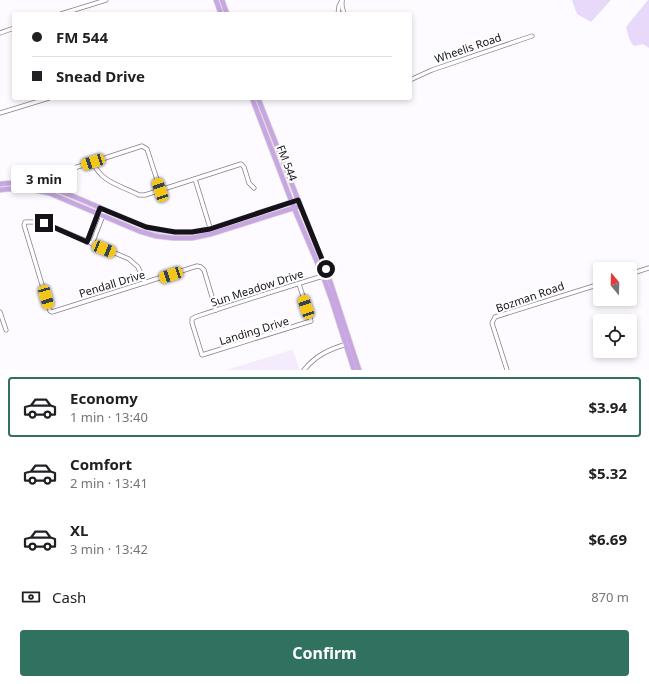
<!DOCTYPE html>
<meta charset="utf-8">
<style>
body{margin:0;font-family:"Noto Sans",sans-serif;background:#f6f6f6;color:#202124;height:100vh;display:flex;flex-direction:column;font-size:15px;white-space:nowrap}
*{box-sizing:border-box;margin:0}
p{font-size:13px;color:#757577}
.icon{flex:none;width:22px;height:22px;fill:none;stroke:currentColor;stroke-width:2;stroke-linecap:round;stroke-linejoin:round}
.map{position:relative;height:370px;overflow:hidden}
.side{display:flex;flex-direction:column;background:#fff;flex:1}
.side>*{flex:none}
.guide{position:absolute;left:12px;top:12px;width:400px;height:88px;border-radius:4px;box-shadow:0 2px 6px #0003;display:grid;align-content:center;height:88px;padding:0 20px;background:#fff}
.needle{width:26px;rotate:341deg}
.tools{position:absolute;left:593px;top:262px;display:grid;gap:8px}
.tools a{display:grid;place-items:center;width:44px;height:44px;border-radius:4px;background:#fff;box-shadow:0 2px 6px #0003;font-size:20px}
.end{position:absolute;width:18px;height:18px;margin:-9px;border:5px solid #161219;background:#fff;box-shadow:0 0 0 2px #fff}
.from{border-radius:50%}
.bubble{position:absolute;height:28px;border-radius:4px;background:#fff;box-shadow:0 2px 6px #0003;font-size:13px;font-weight:700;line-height:28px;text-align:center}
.car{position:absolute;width:12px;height:24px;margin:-12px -6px;border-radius:5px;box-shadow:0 0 3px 1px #0007;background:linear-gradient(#f5c518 24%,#345 0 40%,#f5c518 0 76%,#345 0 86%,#f5c518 0)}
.guide b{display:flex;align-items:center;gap:14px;height:38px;font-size:15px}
.guide b+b{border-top:1px solid #e0e0e0}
.guide i{width:10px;height:10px;background:#202124}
ul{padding:7px 0 0;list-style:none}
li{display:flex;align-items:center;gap:12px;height:60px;margin:0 8px 6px;padding:0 12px;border:2px solid transparent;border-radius:4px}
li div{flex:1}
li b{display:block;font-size:15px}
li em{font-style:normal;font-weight:700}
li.selected{border-color:#30715f}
li>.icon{width:36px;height:36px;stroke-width:1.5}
.pay{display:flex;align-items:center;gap:10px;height:44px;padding:0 20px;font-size:15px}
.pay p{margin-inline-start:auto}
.cta{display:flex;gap:8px;margin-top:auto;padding:8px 20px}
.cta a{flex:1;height:46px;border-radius:4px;background:#30715f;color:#fff;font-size:16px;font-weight:700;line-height:46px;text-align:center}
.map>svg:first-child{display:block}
</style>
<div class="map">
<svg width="649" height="370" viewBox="0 0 649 370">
<rect width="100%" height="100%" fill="#fdfbff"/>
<path fill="#f4ecfd" d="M292,349L300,370H226L291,350Z"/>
<g fill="#e8d8f9">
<path d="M572,0H611L591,22L577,14Z"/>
<path d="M648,0H649V48L643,44L635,46L632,44L629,38L626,27Z"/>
</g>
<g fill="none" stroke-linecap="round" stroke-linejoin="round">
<g stroke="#887e91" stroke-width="5">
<g id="minor">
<path d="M342,1V6L344,14"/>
<path d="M61,14L106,0"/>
<path d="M338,14L339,6L342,0"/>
<path d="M0,33L14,28"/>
<path d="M410,80L432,70L532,36"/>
<path d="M0,113L49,98"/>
<path d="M93,162C100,182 122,186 139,195H145L241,164L244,167L249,183L254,188"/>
<path d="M195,179L211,231"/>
<path d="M59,190L65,173L68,170L142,146L147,149L160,189"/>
<path d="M87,242L100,208"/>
<path d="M92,244L105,210"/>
<path d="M630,274L649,268"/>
<path d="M145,283L138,267L129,259L44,223L34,222H25L24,225L50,311L52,312L197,266L201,267L204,270L216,310"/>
<path d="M299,284L311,321L202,355L192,323V319L195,317C237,303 280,289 323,276H325"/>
<path d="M0,312L6,330"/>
<path d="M304,370C316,355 330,349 347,344"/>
<path d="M507,370L492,323L495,317L600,284"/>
</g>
</g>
<g stroke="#dad9da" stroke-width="6">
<g id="major">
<path d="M216,0L221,14"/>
<path d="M222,0L227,14"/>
<path d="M252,98L294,208L323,276L332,301L354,370"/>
<path d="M258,98L330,281L359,370"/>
<path d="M0,184C36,179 63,192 94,205C111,213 129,220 146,227L158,230L175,232H192L210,229L298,200"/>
<path d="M0,190L8,189H29L49,193L139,231L156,236L173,238H192L211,234L300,206"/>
</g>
</g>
<use href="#minor" stroke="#fff" stroke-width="3.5"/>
<use href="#major" stroke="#c7a6e2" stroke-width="4.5"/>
</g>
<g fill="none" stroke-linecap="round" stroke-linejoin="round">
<path stroke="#161219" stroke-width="5" d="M44,223L87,242L100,208L146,227L175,232H192L210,229L298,200L326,269"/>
</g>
<g text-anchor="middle" stroke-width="4" stroke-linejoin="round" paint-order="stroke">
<g font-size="11" fill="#161219" stroke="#fff">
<text transform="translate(468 48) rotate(-19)" y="4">Wheelis Road</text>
<text transform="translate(287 163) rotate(69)" y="4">FM 544</text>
<text transform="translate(112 284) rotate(-17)" y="4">Pendall Drive</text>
<text transform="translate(257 288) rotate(-18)" y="4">Sun Meadow Drive</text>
<text transform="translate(530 297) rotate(-19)" y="4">Bozman Road</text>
<text transform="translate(254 331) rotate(-17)" y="4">Landing Drive</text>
</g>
</g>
</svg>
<div class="tools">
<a><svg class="needle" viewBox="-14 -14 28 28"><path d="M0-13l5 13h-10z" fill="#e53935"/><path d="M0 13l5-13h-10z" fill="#757577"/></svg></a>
<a><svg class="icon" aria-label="locate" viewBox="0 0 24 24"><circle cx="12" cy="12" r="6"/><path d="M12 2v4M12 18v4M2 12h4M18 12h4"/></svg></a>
</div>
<i class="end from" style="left:326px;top:269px"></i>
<i class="end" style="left:44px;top:223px"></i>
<div class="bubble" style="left:11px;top:165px;width:66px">3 min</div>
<i class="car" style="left:93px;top:162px;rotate:252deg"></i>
<i class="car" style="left:160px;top:190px;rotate:342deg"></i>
<i class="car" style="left:104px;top:249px;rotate:112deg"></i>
<i class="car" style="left:171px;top:275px;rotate:252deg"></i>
<i class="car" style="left:46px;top:297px;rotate:164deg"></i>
<i class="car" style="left:306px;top:307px;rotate:342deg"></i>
<div class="guide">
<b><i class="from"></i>FM 544</b>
<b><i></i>Snead Drive</b>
</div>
</div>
<section class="side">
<ul>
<li class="selected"><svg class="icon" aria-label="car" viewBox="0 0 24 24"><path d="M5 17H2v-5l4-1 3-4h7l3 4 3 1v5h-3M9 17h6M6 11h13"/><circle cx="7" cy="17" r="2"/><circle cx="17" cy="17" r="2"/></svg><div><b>Economy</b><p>1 min · 13:40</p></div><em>$3.94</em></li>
<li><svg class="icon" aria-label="car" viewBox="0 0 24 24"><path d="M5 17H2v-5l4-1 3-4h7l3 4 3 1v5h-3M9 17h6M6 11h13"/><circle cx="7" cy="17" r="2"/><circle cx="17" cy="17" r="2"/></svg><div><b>Comfort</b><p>2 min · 13:41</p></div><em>$5.32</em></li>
<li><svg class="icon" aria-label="car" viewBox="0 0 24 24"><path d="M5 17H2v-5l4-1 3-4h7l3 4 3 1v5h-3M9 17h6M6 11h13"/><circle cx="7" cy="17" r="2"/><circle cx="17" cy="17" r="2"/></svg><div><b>XL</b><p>3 min · 13:42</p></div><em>$6.69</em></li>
</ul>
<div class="pay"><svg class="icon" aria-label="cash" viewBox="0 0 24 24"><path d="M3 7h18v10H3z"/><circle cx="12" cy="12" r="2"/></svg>Cash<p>870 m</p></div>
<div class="cta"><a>Confirm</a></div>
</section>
